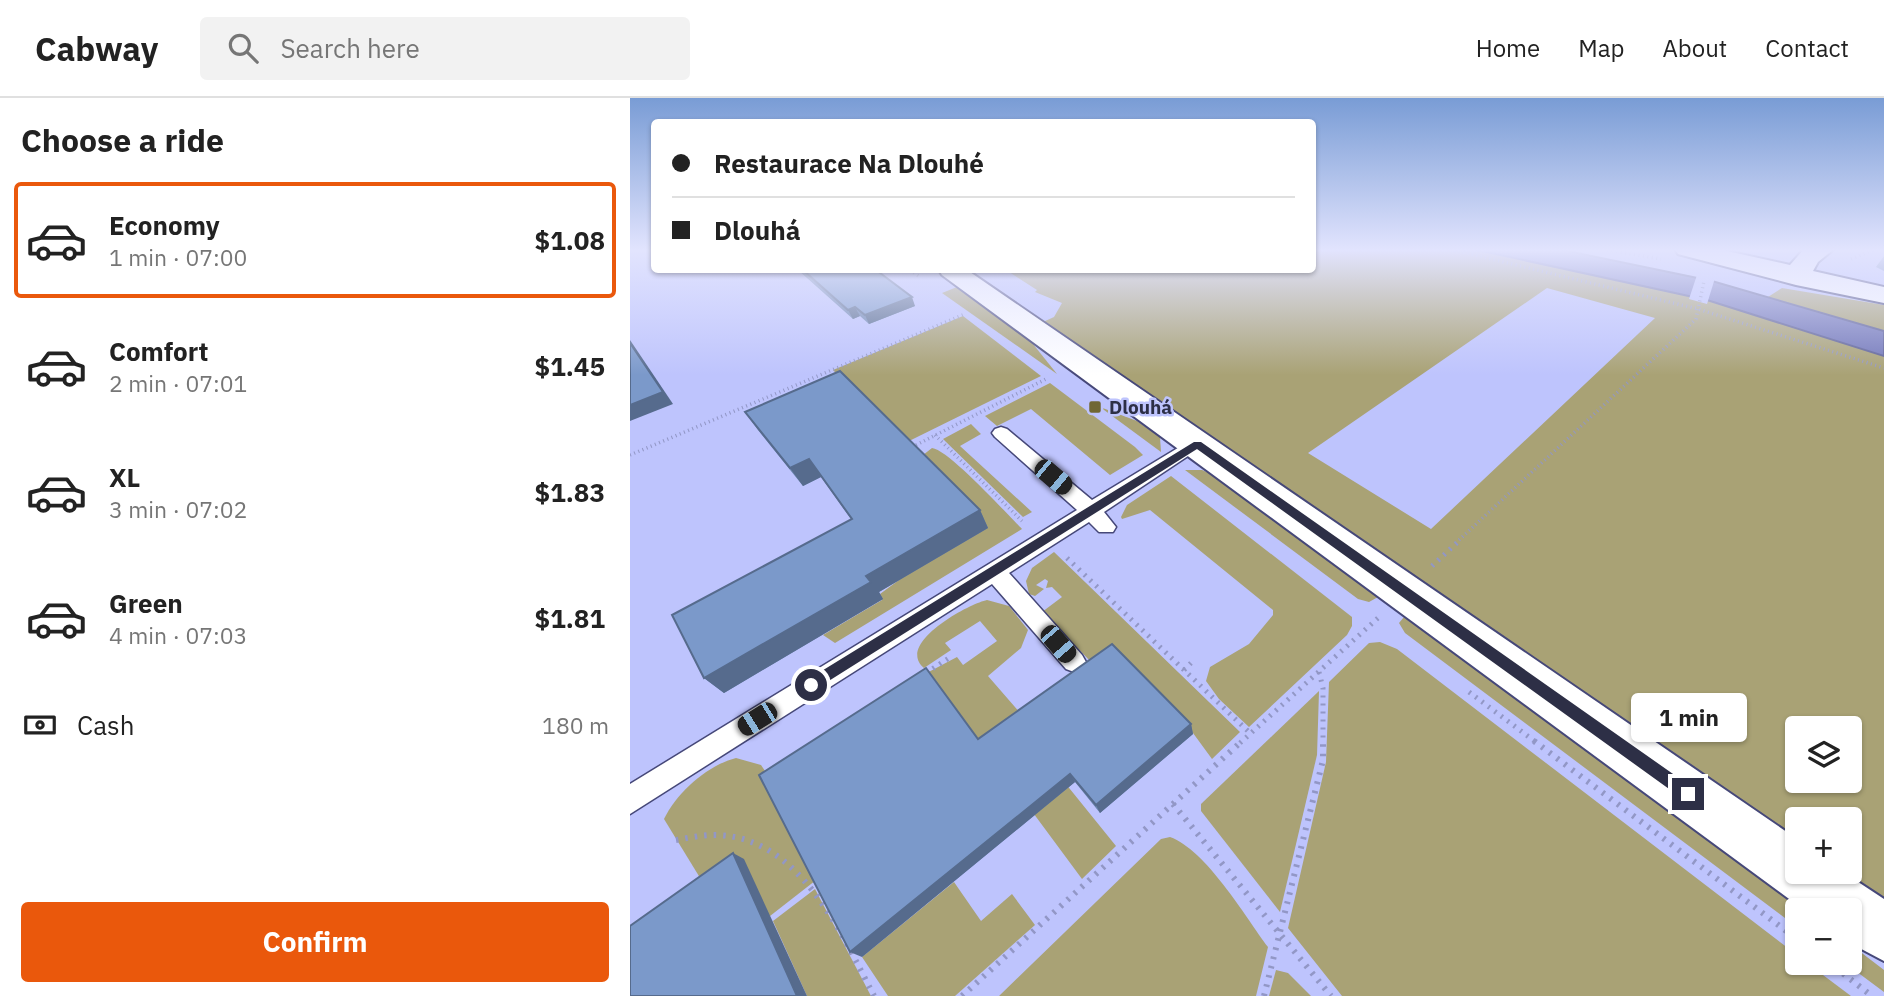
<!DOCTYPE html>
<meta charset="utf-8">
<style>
body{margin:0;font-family:"IBM Plex Sans",sans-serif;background:#f2f2f2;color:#222;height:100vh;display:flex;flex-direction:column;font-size:26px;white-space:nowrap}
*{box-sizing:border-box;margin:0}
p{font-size:23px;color:#767676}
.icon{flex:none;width:38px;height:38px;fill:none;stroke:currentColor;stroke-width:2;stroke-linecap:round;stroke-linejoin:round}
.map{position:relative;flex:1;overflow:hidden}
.drawer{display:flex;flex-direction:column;background:#fff;width:630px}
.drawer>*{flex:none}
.guide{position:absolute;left:21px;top:21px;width:665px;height:154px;border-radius:7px;box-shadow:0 2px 5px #0004;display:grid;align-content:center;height:154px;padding:0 21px;background:#fff}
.controls{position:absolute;left:1155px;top:618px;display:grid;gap:14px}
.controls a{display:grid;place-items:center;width:77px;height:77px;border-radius:7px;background:#fff;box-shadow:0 2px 5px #0004;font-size:35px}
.end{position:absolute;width:32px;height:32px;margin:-16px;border:9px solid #2d2f46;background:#fff;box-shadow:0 0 0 4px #fff}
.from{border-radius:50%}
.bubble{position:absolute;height:49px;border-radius:7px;background:#fff;box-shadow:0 2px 5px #0004;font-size:23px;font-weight:800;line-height:49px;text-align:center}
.car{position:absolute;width:21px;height:42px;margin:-21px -10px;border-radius:9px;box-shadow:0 0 5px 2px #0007;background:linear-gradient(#222 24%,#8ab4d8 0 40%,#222 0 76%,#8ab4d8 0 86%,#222 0)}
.guide b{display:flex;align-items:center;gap:24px;height:66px;font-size:26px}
.guide b+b{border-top:2px solid #e0e0e0}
.guide i{width:18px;height:18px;background:#222}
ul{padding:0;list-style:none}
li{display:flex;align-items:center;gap:21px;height:116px;margin:0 14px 10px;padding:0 7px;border:4px solid transparent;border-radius:7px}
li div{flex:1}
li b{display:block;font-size:26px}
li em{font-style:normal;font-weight:800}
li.current{border-color:#ea580c}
li>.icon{width:63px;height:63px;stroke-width:1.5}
h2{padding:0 21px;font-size:32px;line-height:84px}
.pay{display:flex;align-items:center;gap:18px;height:77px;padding:0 21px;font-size:26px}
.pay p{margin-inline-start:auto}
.primary-button{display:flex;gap:14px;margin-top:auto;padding:14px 21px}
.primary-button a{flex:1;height:80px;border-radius:7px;background:#ea580c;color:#fff;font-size:28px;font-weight:800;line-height:80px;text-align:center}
header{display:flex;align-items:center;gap:42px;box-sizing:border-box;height:98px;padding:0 35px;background:#fff;border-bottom:2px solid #e0e0e0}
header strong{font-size:33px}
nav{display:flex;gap:38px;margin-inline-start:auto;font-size:24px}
.search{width:490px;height:63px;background:#f2f2f2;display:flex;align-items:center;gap:18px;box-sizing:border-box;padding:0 24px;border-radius:7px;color:#767676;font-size:26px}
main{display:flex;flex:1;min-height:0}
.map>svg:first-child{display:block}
</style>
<header>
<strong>Cabway</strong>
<div class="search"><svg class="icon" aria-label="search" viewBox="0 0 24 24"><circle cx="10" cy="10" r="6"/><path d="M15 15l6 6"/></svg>Search here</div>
<nav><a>Home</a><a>Map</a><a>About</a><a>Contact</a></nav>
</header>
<main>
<section class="drawer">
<h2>Choose a ride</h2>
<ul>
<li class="current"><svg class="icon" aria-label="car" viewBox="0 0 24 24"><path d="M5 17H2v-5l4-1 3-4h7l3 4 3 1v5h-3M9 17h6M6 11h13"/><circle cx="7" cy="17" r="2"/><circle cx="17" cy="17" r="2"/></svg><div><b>Economy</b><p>1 min · 07:00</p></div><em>$1.08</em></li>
<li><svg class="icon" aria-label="car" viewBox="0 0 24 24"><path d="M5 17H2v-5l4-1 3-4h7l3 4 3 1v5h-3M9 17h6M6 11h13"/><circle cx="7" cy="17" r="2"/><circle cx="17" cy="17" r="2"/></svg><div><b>Comfort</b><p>2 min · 07:01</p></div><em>$1.45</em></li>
<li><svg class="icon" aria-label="car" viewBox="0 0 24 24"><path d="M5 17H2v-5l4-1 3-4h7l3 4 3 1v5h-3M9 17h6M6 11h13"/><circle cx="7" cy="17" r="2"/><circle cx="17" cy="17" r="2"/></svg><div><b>XL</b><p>3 min · 07:02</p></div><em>$1.83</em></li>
<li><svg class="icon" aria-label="car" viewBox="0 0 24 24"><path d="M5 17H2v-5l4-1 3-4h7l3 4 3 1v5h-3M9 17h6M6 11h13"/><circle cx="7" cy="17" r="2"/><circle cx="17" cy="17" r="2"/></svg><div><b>Green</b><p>4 min · 07:03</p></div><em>$1.81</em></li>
</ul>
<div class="pay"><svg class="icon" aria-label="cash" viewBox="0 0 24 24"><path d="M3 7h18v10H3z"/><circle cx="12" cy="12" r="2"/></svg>Cash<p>180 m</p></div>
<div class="primary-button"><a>Confirm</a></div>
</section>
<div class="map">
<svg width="1254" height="898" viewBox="0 0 1254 898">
<rect width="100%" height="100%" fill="#bec4fd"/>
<g fill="#a9a275" fill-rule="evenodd">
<path d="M683,151H843L1077,202L1254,258V808L1204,774H1220V721H1167V748L413,224L424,219L432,205L405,194L407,192L376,172H682ZM917,190L1025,220L801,431L678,355ZM1167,630H1220V682H1167Z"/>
<path d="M327,189L403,246L427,276L312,195Z"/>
<path d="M1152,190L1254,207V233L1138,199Z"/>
<path d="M333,218L411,278L273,346L203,272Z"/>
<path d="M420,285L505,349L513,357L480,377L401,311L367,328L355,318Z"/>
<path d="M470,309L507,323L530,339L531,354Z"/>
<path d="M341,326L351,336L330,348L402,414L393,419L313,341Z"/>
<path d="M302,350C319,352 376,415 392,431L205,545L193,537L252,502L250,496L269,482L293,357Z"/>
<path d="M555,372H572L581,376L748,499L739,504L728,501Z"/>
<path d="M541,378L722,519V528L717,537L619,629L589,601L576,583L580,569L619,546L643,517V512L520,412L492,421L491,419L497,407Z"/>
<path d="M424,454L610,634L582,661L563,635L467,570L412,514L432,499L422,489L416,490L418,483L415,481L406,487L414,491L405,498L399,496L396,483L402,470Z"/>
<path d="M357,502L379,508L398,532L391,550L358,578L392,617L385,623L486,748L452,781L304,581L293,577L327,559L333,567L367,543L350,523L315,545L321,552L294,570C265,546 338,506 357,502Z"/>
<path d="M774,519L1174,812H1167V829L775,535L769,525Z"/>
<path d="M750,544L767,551L1167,857V864L1177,865L1221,898H712L658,830L696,664L699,584L739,545Z"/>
<path d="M689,593L687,657L650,814L571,713V706Z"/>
<path d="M106,660L131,667L137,676L190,779L140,818L75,788L34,721C47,694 78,667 106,660Z"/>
<path d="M540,739C576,752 615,818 638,849L626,898H369L531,741Z"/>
<path d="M324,784L351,823L382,796L405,827L325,898H258L232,859Z"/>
<path d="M185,791L241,898H177L143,823Z"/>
<path d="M1220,846L1254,872V894L1215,865L1220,864Z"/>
<path d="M646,872L658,875L681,898H639Z"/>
</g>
<path fill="#7277b8" stroke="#5d6196" stroke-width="2" d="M843,151H928L1082,183L1254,233V258L1077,202Z"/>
<path fill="#bec4fd" d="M1067,177L1085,180L1077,206L1059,201Z"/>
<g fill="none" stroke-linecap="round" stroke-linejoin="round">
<g stroke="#464879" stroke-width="3">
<path id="lane" d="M371,329L377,331L462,402L561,342H573L576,346L474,414L486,429L483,434H469L459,424L379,475L452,557L456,564L452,571L444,574L436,571L362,486L0,716V686L447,412L365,339L362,335L365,331Z"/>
</g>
<g stroke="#464879" stroke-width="4">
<g id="street">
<path d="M1045,151H1088L1160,167L1174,151H1204L1188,164L1183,173L1254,189V205L1166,187L1048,156Z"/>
<path d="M309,172H337L1167,741V774H1213L1254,801V863L1220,845V812H1174L312,177Z"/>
</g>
</g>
<g stroke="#9297c6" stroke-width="3.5" stroke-dasharray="1 3.5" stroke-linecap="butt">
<path d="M820,151L1068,211L1254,270"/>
<path d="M973,151L1031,161"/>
<path d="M1221,161L1246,151"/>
<path d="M280,172L290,179"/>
<path d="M305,337L392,423"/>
<path d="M282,349L418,280"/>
<path d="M0,357L335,216"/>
<path d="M829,442L1066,221L1074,183"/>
</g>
<g stroke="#9297c6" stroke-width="5" stroke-dasharray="2 6" stroke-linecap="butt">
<path d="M437,460L621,636"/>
<path d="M802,468L831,441"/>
<path d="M554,572L561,565"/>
<path d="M689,574L693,590V645"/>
<path d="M296,575L322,558"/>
<path d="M839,594L907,645"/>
<path d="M610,645L748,520"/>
</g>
<g stroke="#9297c6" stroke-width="6" stroke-dasharray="2.5 7" stroke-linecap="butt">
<path d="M904,643L1167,841"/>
<path d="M543,706L701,898"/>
<path d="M46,742C58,740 71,737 84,737C169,737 211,835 244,898"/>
<path d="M1198,864L1242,898"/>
<path d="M332,898L612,643"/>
<path d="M634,898L693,662V643"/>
</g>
<use href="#lane" fill="#fff" fill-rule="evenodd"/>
<use href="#street" fill="#fff" fill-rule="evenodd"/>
</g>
<g fill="#6a84ae">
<path d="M1254,158V173L1246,169Z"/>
<path d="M168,172H246L285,208L239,226L230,218L223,221Z"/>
<path d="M115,314L350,412L358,430L249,494L253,501L94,595L74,580L221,421L191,379L173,388L128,332Z"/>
<path d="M561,626L563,636L470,715L445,684L232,859L348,641Z"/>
</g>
<g fill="#566b8d">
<path d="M282,199L285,208L239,226L235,217Z"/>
<path d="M225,209L230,218L223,221L218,212Z"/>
<path d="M0,242L43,306L0,323Z"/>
<path d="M179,361L191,379L173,388L160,370Z"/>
<path d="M350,412L358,430L249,494L253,501L94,595L74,580L236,478Z"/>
<path d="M561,626L563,636L470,715L466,707Z"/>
<path d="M440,676L445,684L232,859L220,854Z"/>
<path d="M103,755L114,761L177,898H167Z"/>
</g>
<g fill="#7b99ca" stroke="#566b8d" stroke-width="2">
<path d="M173,172H246L282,199L235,217L225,209L218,212Z"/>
<path d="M0,245L33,294L0,307Z"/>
<path d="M210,273L350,412L236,478L241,484L74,580L42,517L222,421L179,361L160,370L115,314Z"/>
<path d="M482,546L561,626L466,707L440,676L220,854L129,677L296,570L348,641Z"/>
<path d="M103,755L167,898H0V828Z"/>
</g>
<linearGradient id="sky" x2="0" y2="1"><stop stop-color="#799cd5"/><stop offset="0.55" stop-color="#e2e4fe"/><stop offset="1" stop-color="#e2e4fe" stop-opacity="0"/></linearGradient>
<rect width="1254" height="277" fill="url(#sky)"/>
<path fill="#2d2f46" d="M564,344H571L1063,690V701H1053L567,351L186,591H177V582Z"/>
<rect fill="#706734" stroke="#bec4fd" stroke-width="2.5" x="458" y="302" width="14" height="14" rx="3.5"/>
<g text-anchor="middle" stroke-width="5" stroke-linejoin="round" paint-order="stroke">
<g font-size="19" font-weight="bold" fill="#2d2f46" stroke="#bec4fd" text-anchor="start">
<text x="479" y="316">Dlouhá</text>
</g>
</g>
</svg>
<div class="controls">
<a><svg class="icon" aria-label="layers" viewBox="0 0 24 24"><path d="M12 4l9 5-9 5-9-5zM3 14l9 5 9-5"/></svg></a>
<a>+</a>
<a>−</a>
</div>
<i class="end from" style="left:181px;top:587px"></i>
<i class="end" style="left:1058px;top:696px"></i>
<div class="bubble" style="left:1001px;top:595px;width:116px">1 min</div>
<i class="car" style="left:423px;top:379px;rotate:130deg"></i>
<i class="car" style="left:428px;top:546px;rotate:139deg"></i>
<i class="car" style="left:127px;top:621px;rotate:238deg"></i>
<div class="guide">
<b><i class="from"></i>Restaurace Na Dlouhé</b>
<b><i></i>Dlouhá</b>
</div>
</div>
</main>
